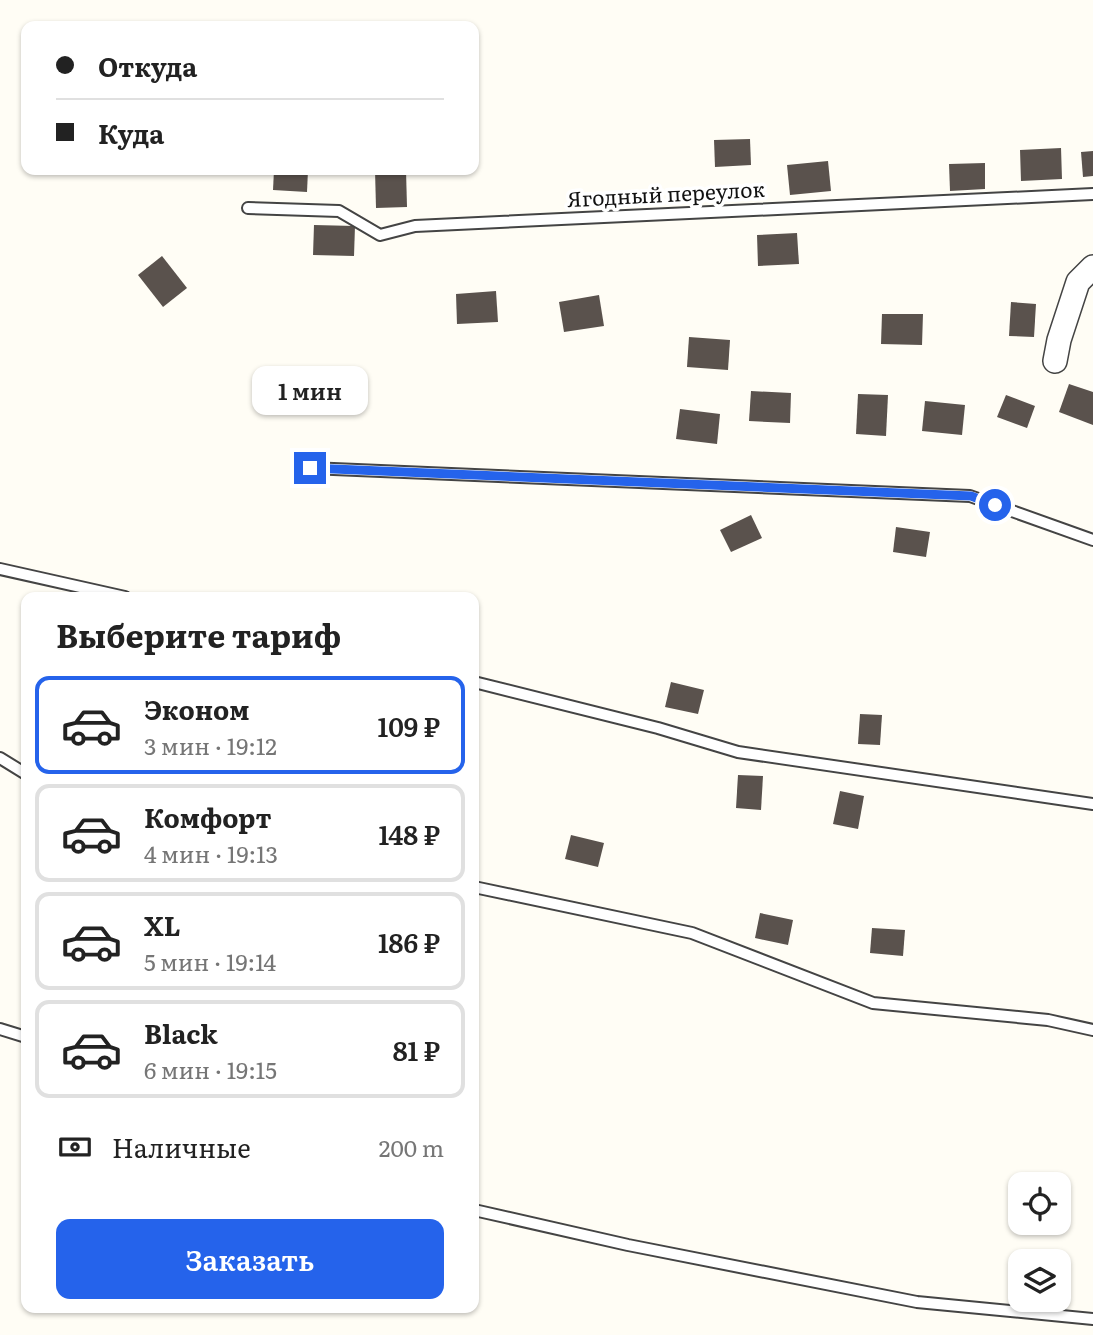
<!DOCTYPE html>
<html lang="ru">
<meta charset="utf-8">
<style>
body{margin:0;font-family:Literata,serif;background:#f6f6f6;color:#222;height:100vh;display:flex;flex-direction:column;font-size:26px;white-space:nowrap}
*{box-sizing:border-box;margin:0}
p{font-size:23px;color:#767676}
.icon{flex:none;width:38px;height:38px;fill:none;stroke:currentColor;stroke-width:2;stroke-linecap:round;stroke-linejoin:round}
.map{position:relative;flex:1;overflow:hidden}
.details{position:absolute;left:21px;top:592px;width:458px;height:721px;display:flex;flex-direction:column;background:#fff;border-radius:14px;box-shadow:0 2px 5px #0004}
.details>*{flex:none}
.banner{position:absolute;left:21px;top:21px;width:458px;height:154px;border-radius:14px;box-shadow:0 2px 5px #0004;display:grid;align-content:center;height:154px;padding:0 35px;background:#fff}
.fabs{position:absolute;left:1008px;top:1172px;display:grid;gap:14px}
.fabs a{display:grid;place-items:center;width:63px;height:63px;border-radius:14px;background:#fff;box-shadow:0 2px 5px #0004;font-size:35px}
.end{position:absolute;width:32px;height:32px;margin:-16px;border:9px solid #2563eb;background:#fff;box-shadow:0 0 0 4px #fff}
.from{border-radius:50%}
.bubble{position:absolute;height:49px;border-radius:14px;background:#fff;box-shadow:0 2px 5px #0004;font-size:23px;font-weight:600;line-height:49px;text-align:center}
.banner b{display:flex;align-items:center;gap:24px;height:66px;font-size:26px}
.banner b+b{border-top:2px solid #e0e0e0}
.banner i{width:18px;height:18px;background:#222}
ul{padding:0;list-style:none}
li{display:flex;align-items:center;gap:21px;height:98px;margin:0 14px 10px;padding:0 21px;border:4px solid #e0e0e0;border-radius:14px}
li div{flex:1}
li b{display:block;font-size:26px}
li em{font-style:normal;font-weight:600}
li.on{border-color:#2563eb}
li>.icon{width:63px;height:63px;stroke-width:1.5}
h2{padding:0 35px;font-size:32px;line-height:84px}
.pay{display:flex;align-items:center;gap:18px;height:77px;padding:0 35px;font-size:26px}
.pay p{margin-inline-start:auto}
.button{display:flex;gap:14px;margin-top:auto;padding:14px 35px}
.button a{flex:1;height:80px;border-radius:14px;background:#2563eb;color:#fff;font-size:28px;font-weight:600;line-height:80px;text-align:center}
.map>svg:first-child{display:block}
</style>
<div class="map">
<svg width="1093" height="1335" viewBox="0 0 1093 1335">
<rect width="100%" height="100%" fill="#fffdf5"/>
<g fill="#5a524d">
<path d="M750,139L751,165L715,167L714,140Z"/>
<path d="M1061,148L1062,179L1021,181L1020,150Z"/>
<path d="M1093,151V176L1083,177L1081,152Z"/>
<path d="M828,161L831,191L790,195L787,165Z"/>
<path d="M985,163V189L950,191L949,164Z"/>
<path d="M274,170H308L307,192L273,190Z"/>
<path d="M375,170H406L407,207L376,208Z"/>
<path d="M314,225L355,226L354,256L313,255Z"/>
<path d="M797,233L799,264L758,266L757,235Z"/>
<path d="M162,256L187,288L163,307L138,275Z"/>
<path d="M496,291L498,322L457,324L456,294Z"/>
<path d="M599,295L604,326L564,332L559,302Z"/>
<path d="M1011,302L1036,304L1034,337L1009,336Z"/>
<path d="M882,314H923L922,345L881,344Z"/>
<path d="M689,337L730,340L728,370L687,367Z"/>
<path d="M1069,384L1093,392V425L1059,412Z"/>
<path d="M751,391L791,393L790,423L749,421Z"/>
<path d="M858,394L888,395L886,436L856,434Z"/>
<path d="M1006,395L1035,406L1027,428L997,417Z"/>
<path d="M925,401L965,405L962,435L922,431Z"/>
<path d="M680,409L720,414L717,444L676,439Z"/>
<path d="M751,515L762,538L731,552L720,530Z"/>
<path d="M896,527L930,532L926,557L893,552Z"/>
<path d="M671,682L704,690L698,714L665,707Z"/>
<path d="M860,714L882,715L880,745L858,744Z"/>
<path d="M738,775L763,776L761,810L736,808Z"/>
<path d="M840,791L864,796L858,829L833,824Z"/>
<path d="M571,835L604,843L598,867L565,859Z"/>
<path d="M760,913L793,920L788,945L755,938Z"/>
<path d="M872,928L905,930L903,956L870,953Z"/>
</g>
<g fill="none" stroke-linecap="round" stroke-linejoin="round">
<g stroke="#444" stroke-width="14">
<g id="lane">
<path d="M248,208L339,211L380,235L415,226L1093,194"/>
<path d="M310,468L970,496L1093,540"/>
<path d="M0,569L125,597"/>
<path d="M474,682L658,728L738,752L1093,804"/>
<path d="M0,758L26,774"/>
<path d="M474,887L692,933L873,1003L1048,1020L1093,1030"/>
<path d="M0,1029L26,1037"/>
<path d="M474,1210L628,1245L917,1302L1093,1319"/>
</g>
</g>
<g stroke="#444" stroke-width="26">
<path id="street" d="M1055,361L1059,340L1078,282L1093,267"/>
</g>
<use href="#lane" stroke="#fff" stroke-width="10"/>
<use href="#street" stroke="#fff" stroke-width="23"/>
</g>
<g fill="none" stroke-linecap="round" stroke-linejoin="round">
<path stroke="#2563eb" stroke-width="9" d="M310,468L971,496L995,505"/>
</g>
<g text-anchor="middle" stroke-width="7" stroke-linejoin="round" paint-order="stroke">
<g font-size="21" fill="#111" stroke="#fff">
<text transform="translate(666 195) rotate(-3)" y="7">Ягодный переулок</text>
</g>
</g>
</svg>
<div class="fabs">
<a><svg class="icon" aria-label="locate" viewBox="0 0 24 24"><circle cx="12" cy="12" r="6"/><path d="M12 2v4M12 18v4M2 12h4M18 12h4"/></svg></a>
<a><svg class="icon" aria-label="layers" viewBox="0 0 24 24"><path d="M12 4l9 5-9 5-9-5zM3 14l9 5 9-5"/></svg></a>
</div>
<i class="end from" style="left:995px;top:505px"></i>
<i class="end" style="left:310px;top:468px"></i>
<div class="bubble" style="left:252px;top:366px;width:116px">1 мин</div>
<div class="banner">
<b><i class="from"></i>Откуда</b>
<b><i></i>Куда</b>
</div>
<section class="details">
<h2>Выберите тариф</h2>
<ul>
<li class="on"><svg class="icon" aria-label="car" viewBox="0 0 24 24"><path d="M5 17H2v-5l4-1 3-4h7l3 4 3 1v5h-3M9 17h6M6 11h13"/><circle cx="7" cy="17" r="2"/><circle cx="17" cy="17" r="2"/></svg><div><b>Эконом</b><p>3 мин · 19:12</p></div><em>109 ₽</em></li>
<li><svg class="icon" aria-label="car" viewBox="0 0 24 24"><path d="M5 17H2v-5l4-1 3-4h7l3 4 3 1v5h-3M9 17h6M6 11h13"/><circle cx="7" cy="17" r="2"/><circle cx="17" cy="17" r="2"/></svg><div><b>Комфорт</b><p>4 мин · 19:13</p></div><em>148 ₽</em></li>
<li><svg class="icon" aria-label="car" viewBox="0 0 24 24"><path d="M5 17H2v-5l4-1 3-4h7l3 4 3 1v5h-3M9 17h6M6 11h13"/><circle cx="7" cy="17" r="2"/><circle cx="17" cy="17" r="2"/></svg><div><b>XL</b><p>5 мин · 19:14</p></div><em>186 ₽</em></li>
<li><svg class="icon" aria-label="car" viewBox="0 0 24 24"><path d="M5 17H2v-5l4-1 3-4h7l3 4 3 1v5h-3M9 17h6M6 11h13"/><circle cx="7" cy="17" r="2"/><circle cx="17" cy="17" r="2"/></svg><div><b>Black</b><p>6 мин · 19:15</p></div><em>81 ₽</em></li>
</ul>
<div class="pay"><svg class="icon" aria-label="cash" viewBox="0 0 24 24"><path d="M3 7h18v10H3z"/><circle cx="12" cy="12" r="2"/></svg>Наличные<p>200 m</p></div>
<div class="button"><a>Заказать</a></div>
</section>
</div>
